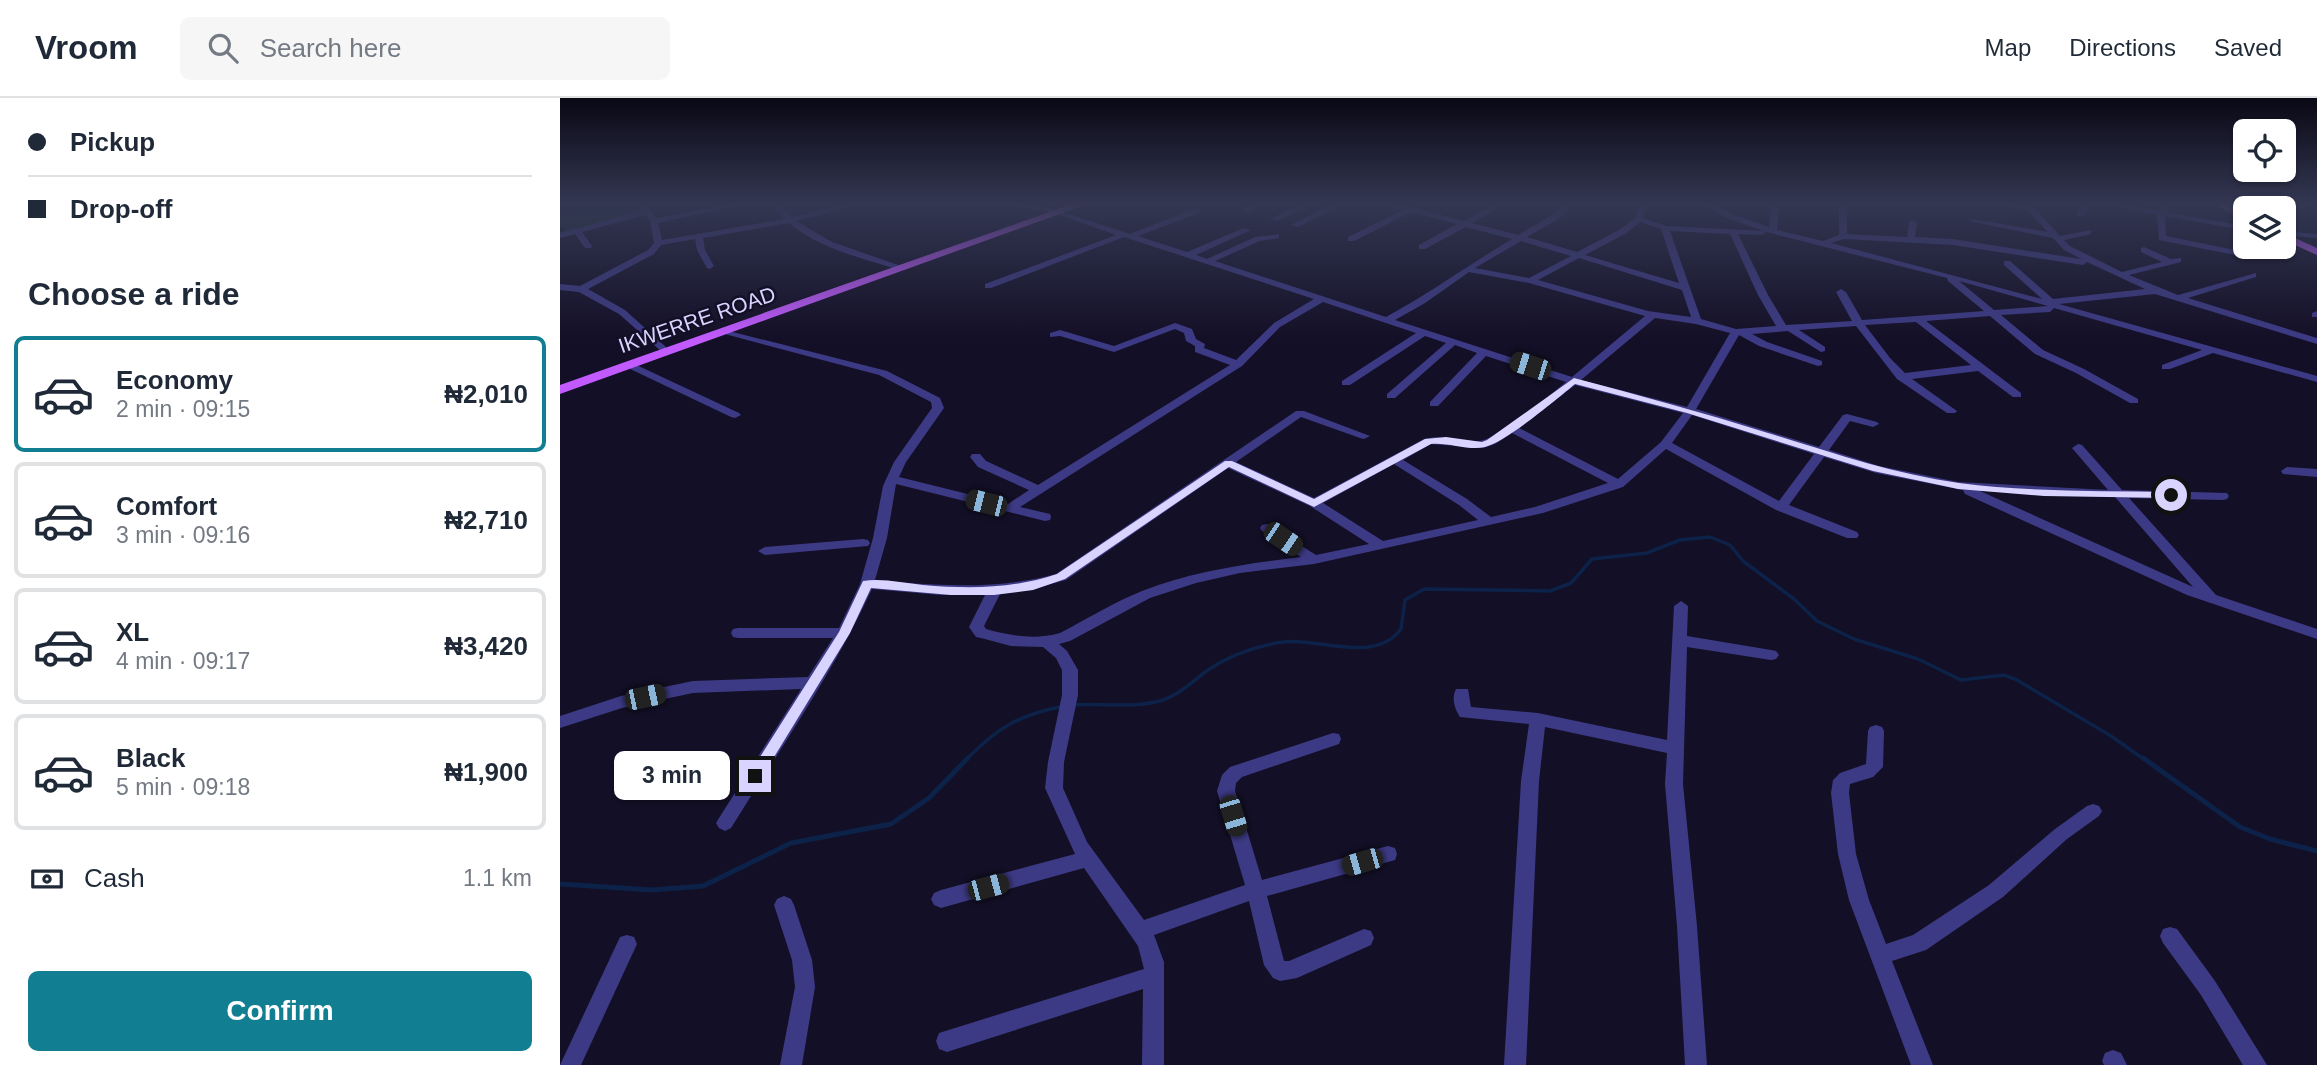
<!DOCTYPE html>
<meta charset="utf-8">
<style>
body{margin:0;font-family:Arial,sans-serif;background:#f6f6f7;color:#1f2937;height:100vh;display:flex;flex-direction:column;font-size:26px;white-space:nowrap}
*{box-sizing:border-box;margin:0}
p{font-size:23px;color:#747a83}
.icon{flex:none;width:38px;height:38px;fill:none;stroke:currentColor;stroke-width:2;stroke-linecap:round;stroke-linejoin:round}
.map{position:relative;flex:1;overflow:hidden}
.side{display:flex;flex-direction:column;background:#fff;width:560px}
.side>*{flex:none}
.banner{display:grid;align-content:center;height:154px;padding:0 28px;background:#fff}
.fabs{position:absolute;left:1673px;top:21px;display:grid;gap:14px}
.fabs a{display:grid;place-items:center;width:63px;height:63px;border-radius:10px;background:#fff;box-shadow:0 2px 5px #0004;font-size:35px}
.end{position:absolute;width:32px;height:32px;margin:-16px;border:9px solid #d9d4ff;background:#111;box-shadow:0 0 0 4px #111}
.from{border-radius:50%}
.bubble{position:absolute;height:49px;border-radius:10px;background:#fff;box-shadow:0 2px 5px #0004;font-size:23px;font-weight:800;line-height:49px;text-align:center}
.car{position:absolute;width:21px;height:42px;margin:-21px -10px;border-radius:9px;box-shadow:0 0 5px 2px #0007;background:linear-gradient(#222 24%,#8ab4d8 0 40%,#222 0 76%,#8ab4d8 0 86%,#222 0)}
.banner b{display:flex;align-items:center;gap:24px;height:66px;font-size:26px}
.banner b+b{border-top:2px solid #e0e1e3}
.banner i{width:18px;height:18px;background:#1f2937}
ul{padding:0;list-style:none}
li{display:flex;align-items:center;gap:21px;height:116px;margin:0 14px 10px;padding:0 14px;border:4px solid #e0e1e3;border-radius:10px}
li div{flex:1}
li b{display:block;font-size:26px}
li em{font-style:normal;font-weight:800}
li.current{border-color:#117e91}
li>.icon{width:63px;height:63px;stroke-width:1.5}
h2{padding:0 28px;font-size:32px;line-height:84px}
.pay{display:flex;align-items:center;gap:18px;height:77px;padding:0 28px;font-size:26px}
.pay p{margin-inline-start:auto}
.action{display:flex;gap:14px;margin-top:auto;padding:14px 28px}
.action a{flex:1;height:80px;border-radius:10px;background:#117e91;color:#fff;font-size:28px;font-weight:800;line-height:80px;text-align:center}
header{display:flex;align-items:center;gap:42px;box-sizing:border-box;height:98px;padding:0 35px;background:#fff;border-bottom:2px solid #e0e1e3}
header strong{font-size:33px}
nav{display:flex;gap:38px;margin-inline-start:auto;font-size:24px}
.search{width:490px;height:63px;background:#f6f6f7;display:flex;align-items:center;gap:18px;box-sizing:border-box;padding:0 24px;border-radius:10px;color:#747a83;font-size:26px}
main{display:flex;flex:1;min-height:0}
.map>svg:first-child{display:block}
</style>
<header>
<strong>Vroom</strong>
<div class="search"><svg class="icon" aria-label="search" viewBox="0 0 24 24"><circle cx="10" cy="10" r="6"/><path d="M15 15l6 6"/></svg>Search here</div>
<nav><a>Map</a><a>Directions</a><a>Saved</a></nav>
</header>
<main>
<section class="side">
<div class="banner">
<b><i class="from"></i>Pickup</b>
<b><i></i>Drop-off</b>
</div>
<h2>Choose a ride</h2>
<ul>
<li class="current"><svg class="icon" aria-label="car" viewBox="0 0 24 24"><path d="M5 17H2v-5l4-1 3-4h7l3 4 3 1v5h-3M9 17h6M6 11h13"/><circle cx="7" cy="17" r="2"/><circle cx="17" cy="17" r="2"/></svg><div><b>Economy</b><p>2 min · 09:15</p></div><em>₦2,010</em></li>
<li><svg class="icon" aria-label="car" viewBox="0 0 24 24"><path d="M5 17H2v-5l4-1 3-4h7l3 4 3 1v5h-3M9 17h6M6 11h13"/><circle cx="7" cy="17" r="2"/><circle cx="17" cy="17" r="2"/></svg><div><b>Comfort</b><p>3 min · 09:16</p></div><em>₦2,710</em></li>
<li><svg class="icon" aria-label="car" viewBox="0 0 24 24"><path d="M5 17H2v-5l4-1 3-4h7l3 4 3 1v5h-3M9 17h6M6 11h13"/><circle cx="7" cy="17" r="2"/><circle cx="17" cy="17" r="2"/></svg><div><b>XL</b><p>4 min · 09:17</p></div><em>₦3,420</em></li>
<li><svg class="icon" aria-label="car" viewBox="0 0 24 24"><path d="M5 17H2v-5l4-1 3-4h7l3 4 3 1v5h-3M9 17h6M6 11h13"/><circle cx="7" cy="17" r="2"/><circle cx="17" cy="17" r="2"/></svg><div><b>Black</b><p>5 min · 09:18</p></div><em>₦1,900</em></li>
</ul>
<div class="pay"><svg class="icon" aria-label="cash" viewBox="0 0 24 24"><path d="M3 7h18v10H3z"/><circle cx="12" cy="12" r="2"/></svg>Cash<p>1.1 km</p></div>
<div class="action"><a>Confirm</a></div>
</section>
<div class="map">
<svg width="1757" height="967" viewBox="0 0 1757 967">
<rect width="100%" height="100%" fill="#130f26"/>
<path fill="#12302f" d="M39,105H77L83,110L75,113L80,116L0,137V134L7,131L0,129V116Z"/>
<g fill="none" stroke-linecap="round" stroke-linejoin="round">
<g stroke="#0c2248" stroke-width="3.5">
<path d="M512,607C542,605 574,611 603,602C620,596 633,583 648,572C670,557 696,548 723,544C759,539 814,567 841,531L845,502L864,491L990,493L1011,485L1032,461L1087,455L1120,442L1150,439L1170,447L1183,463L1234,501L1257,523L1294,541L1358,561L1401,582L1444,577L1457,582L1551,638L1585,662"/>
<path d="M406,662C438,629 459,617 504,608"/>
</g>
<g stroke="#0c2248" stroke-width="5">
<path d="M1583,660L1680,729L1710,741L1757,753"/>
<path d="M0,786L92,792L143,788L231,745L331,726L369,700L408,660"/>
</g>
<g fill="#3d3a85" fill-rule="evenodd">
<path d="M0,105H11L0,110Z"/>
<path d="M75,105H83L96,120L174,105H192L98,125L102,142L224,121L209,105H218L232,119L287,105H302L236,123L272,144L341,168L337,171C300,160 259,150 229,125L143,140L145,152L154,168L150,171L147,170L137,152L135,141L101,147L94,156L28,191L65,212L106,249L107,251L102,254L59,216L19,194L0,192V186L20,188L88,152L94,145L90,123L85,117L22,134L32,148L31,150H25L15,136L0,140V135L81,113Z"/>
<path d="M434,105H457L493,111L570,136L633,111H639V115L578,138L627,154L684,130L691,132L636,157L647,161L695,139L719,136V140L700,143L655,163L826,219C870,195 910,166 952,141L906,129L865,151H859V147L897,126L851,114L794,143H788V139L843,112L820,105L852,109L904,123L936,105H947L912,125L958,137L994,116L1005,105H1014L1000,120L967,139L1017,154L1059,132L1075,120L1079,105H1087L1083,120L1106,128L1204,133L1205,135L1201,137L1178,136L1208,197L1226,227L1292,223L1276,194L1281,191L1286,194L1302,222L1424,213L1388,183L1387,180L1210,135L1169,121L1140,105H1151L1175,117L1209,129L1211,105H1219L1217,132L1263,143L1279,137V105H1287V136L1347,139L1349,124L1353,122L1357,124L1355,139L1393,141L1521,161L1504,152L1493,140L1409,123L1413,121L1488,134L1468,113L1435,105H1470L1500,138L1531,132V136L1504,142L1510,148L1562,174L1602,164L1581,154V150L1584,149L1611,161L1621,160V164L1569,177L1618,197L1696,175V179L1628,200L1757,240V246L1595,196L1499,206L1757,278V284L1653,255L1610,271H1602V267L1642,252L1494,210L1490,214L1441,217L1483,252L1524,271L1578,301V305H1570L1516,275L1475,256L1430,218L1366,223L1461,295V299H1453L1418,273L1352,281L1397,313L1395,315H1387L1337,281L1296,228L1239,232L1265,249V253L1261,254L1228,233L1192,236L1207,244L1262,263V267L1258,268L1199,248L1179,237L1136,311L1259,349L1283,317L1287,316L1317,324L1319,326L1313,329L1290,323L1269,352L1319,368L1398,384L1548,392L1512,350L1518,346L1522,347L1562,392L1667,395L1669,398L1667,401L1663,402L1569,400L1656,497L1757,531V541L1627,497L1405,396L1403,392L1316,375L1264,359L1229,407L1297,434L1299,437L1297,440H1287L1216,412L1106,351L1063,389L983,415L754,466L680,475L636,485L590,500L510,543L499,546L507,553L518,572V597L504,664L503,690L527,744L584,822L685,787L657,693L662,677L670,669L773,635L779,636L781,641L779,646L682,679L676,685L675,693L702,782L828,748L835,750L837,756L835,762L707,798L724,863H729L804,831L811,833L814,840L811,847L737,880L720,883L713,880L704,867L689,803L594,837L604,864V967H582L583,891L387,954L379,951L376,943L379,935L584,871L578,848L524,770L381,810L374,807L371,801L374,795L381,792L515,756L485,690L488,664L502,597V572L496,560L483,549L451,548L421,540L416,539L409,529L425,497H381L312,491C273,575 220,651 171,730L165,733L159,730L156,725L159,720L241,591L133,595L62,610L0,630V618L61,598L133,583L248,579L273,540H178L173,539L171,535L173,531L178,530H279L300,486L313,440L323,388L334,364L372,310L371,304L319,277L161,235V231L327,273L380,300L384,310L346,364L339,379L448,406L469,392L418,369L410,359L412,356H420L426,363L478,387L670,267L635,254V248L626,243L624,235L615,231L554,254L500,238L490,239V235L500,232L554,248L615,225L632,231L636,241L645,246L644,250L676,262L714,225L754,201L564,139L431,190H425V186L556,137L494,115ZM1080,124L1101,131L1119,185L1025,157L1065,136ZM1110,133L1170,136L1198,197L1216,228L1176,231L1141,221ZM1284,141L1393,147L1523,167L1527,164L1585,191L1493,201L1450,163H1444V167L1482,201L1271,145ZM961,143L1011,158L969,180L915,170ZM1019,160L1122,192L1131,219L1088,213L978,182ZM909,174L969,185L1085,218L1012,279L835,222L865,205ZM1399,183L1488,208L1434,212ZM763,204L856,235L782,283V287H790L865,238L886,245L827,296V300H835L895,247L917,255L870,304V308H878L926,258L1006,284C990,297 937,342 919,343C900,344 883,336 864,341L754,400L676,364L741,319L800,340L804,341L810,338L744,313H736L496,476C436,492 377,488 315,482L327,440L336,386L485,423L490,422L491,419L490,416L460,409L682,268L720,229ZM1095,220L1136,226L1170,235L1127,309L1021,282ZM1355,224H1356L1411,267L1345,275L1330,260L1305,227ZM1015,287L1123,315L1101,344L1058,381L959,330ZM1132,317L1254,356L1219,403L1112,345ZM952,335L1048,385L975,409L931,419L907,401L843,362L871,346L923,350L935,346ZM834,366L899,407L918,422L823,443L763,405ZM668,370L750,408L809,446L756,457L707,426L702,427L700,430L702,433L741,459C686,466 633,473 582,493C554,504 527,521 500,535C475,542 451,538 426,531L424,528L440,496L476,490L506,482ZM1420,393L1555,399L1633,489Z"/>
<path d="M694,105H705L690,114H684V110Z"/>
<path d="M743,105H754L717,123L710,121Z"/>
<path d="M774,105H785L738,129L731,127Z"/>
<path d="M1525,105H1533L1523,118H1517L1516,116Z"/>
<path d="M1539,105H1559L1599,113L1604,105H1612L1606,114L1685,128V149H1688L1689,156L1685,159L1599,142L1597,117ZM1605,118L1678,131L1680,153L1606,138Z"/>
<path d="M1732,134L1757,136V140L1732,138Z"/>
<path d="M1757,213V219H1752V215Z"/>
<path d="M70,264L179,315L181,317L175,320L171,319L66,269V265Z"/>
<path d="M1727,369L1757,371V379L1723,376L1721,373Z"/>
<path d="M303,441L308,442L310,445L308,448L205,457L198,453L205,449Z"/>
<path d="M1121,503L1128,508L1127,538L1211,552L1216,553L1219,557L1216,561L1211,562L1127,549L1123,686L1137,828L1147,967H1125L1117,828L1105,686L1107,655L985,629L979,683L966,967H944L961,683L969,626L900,619C895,611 891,601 896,591H908L911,609L978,615L1107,642L1114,508Z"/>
<path d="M1316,627L1322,629L1324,633L1323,669L1313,679L1290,686L1289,695L1296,756L1309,802L1326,846L1353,837L1429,787L1495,731L1527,708L1533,706L1539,708L1542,713L1539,718L1507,741L1443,799L1366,852L1332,863L1373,967H1351L1289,802L1278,756L1271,695L1273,682L1280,675L1306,666L1308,633L1310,629Z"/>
<path d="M224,798L231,801L234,807L252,862L255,889L242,967H220L235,889L232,862L214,807L217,801Z"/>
<path d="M1610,829L1617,831L1655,883L1707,967H1683L1641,897L1603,845L1600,838L1603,831Z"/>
<path d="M67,837L74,839L77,846L21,967H0L60,839Z"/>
<path d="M1553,952L1561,955L1567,967H1544L1542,963L1545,955Z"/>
</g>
<g fill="#c25bff" fill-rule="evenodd">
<path d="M515,105H530L0,296V287Z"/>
<path d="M1652,105H1665L1685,115V122Z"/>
<path d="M1724,135L1757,150V157L1724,142Z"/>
</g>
</g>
<linearGradient id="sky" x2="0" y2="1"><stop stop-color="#0a0815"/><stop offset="0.44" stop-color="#333752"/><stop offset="1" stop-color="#333752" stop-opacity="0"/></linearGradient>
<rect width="1757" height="241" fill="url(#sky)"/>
<path fill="#d9d4ff" d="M1014,280C1079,297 1144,315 1208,335C1271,354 1333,376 1399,385C1469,394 1540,393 1611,394L1616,397L1611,400L1484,398L1398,391L1370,385L1313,373L1127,315L1015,286C998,300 945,345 925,349C909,353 888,344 871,346L754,409L669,369L505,481L473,492L434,497H391L311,490L290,535L200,682L195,684L188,678L279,534L303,483C322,480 344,485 363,487C409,491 452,491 497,476L665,363H672L754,401L865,341L886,339L922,344L927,342Z"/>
<g text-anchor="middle" stroke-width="5" stroke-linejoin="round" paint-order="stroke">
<g font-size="21" fill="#d9d4ff" stroke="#130f26">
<text transform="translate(137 222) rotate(-19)" y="7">IKWERRE ROAD</text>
</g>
</g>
</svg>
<div class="fabs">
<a><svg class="icon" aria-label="locate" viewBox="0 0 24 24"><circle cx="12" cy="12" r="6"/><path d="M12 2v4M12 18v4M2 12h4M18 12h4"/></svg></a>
<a><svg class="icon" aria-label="layers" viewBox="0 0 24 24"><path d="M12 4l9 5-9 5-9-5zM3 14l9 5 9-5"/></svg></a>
</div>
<i class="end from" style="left:1611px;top:397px"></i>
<i class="end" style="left:195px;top:678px"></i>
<div class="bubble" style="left:54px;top:653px;width:116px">3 min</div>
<i class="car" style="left:970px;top:268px;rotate:288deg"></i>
<i class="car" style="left:426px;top:405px;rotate:284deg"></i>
<i class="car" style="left:723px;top:441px;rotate:124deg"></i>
<i class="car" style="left:85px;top:599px;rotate:78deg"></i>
<i class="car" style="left:673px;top:718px;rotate:163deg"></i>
<i class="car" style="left:802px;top:764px;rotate:254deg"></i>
<i class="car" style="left:428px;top:789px;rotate:75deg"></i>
</div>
</main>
